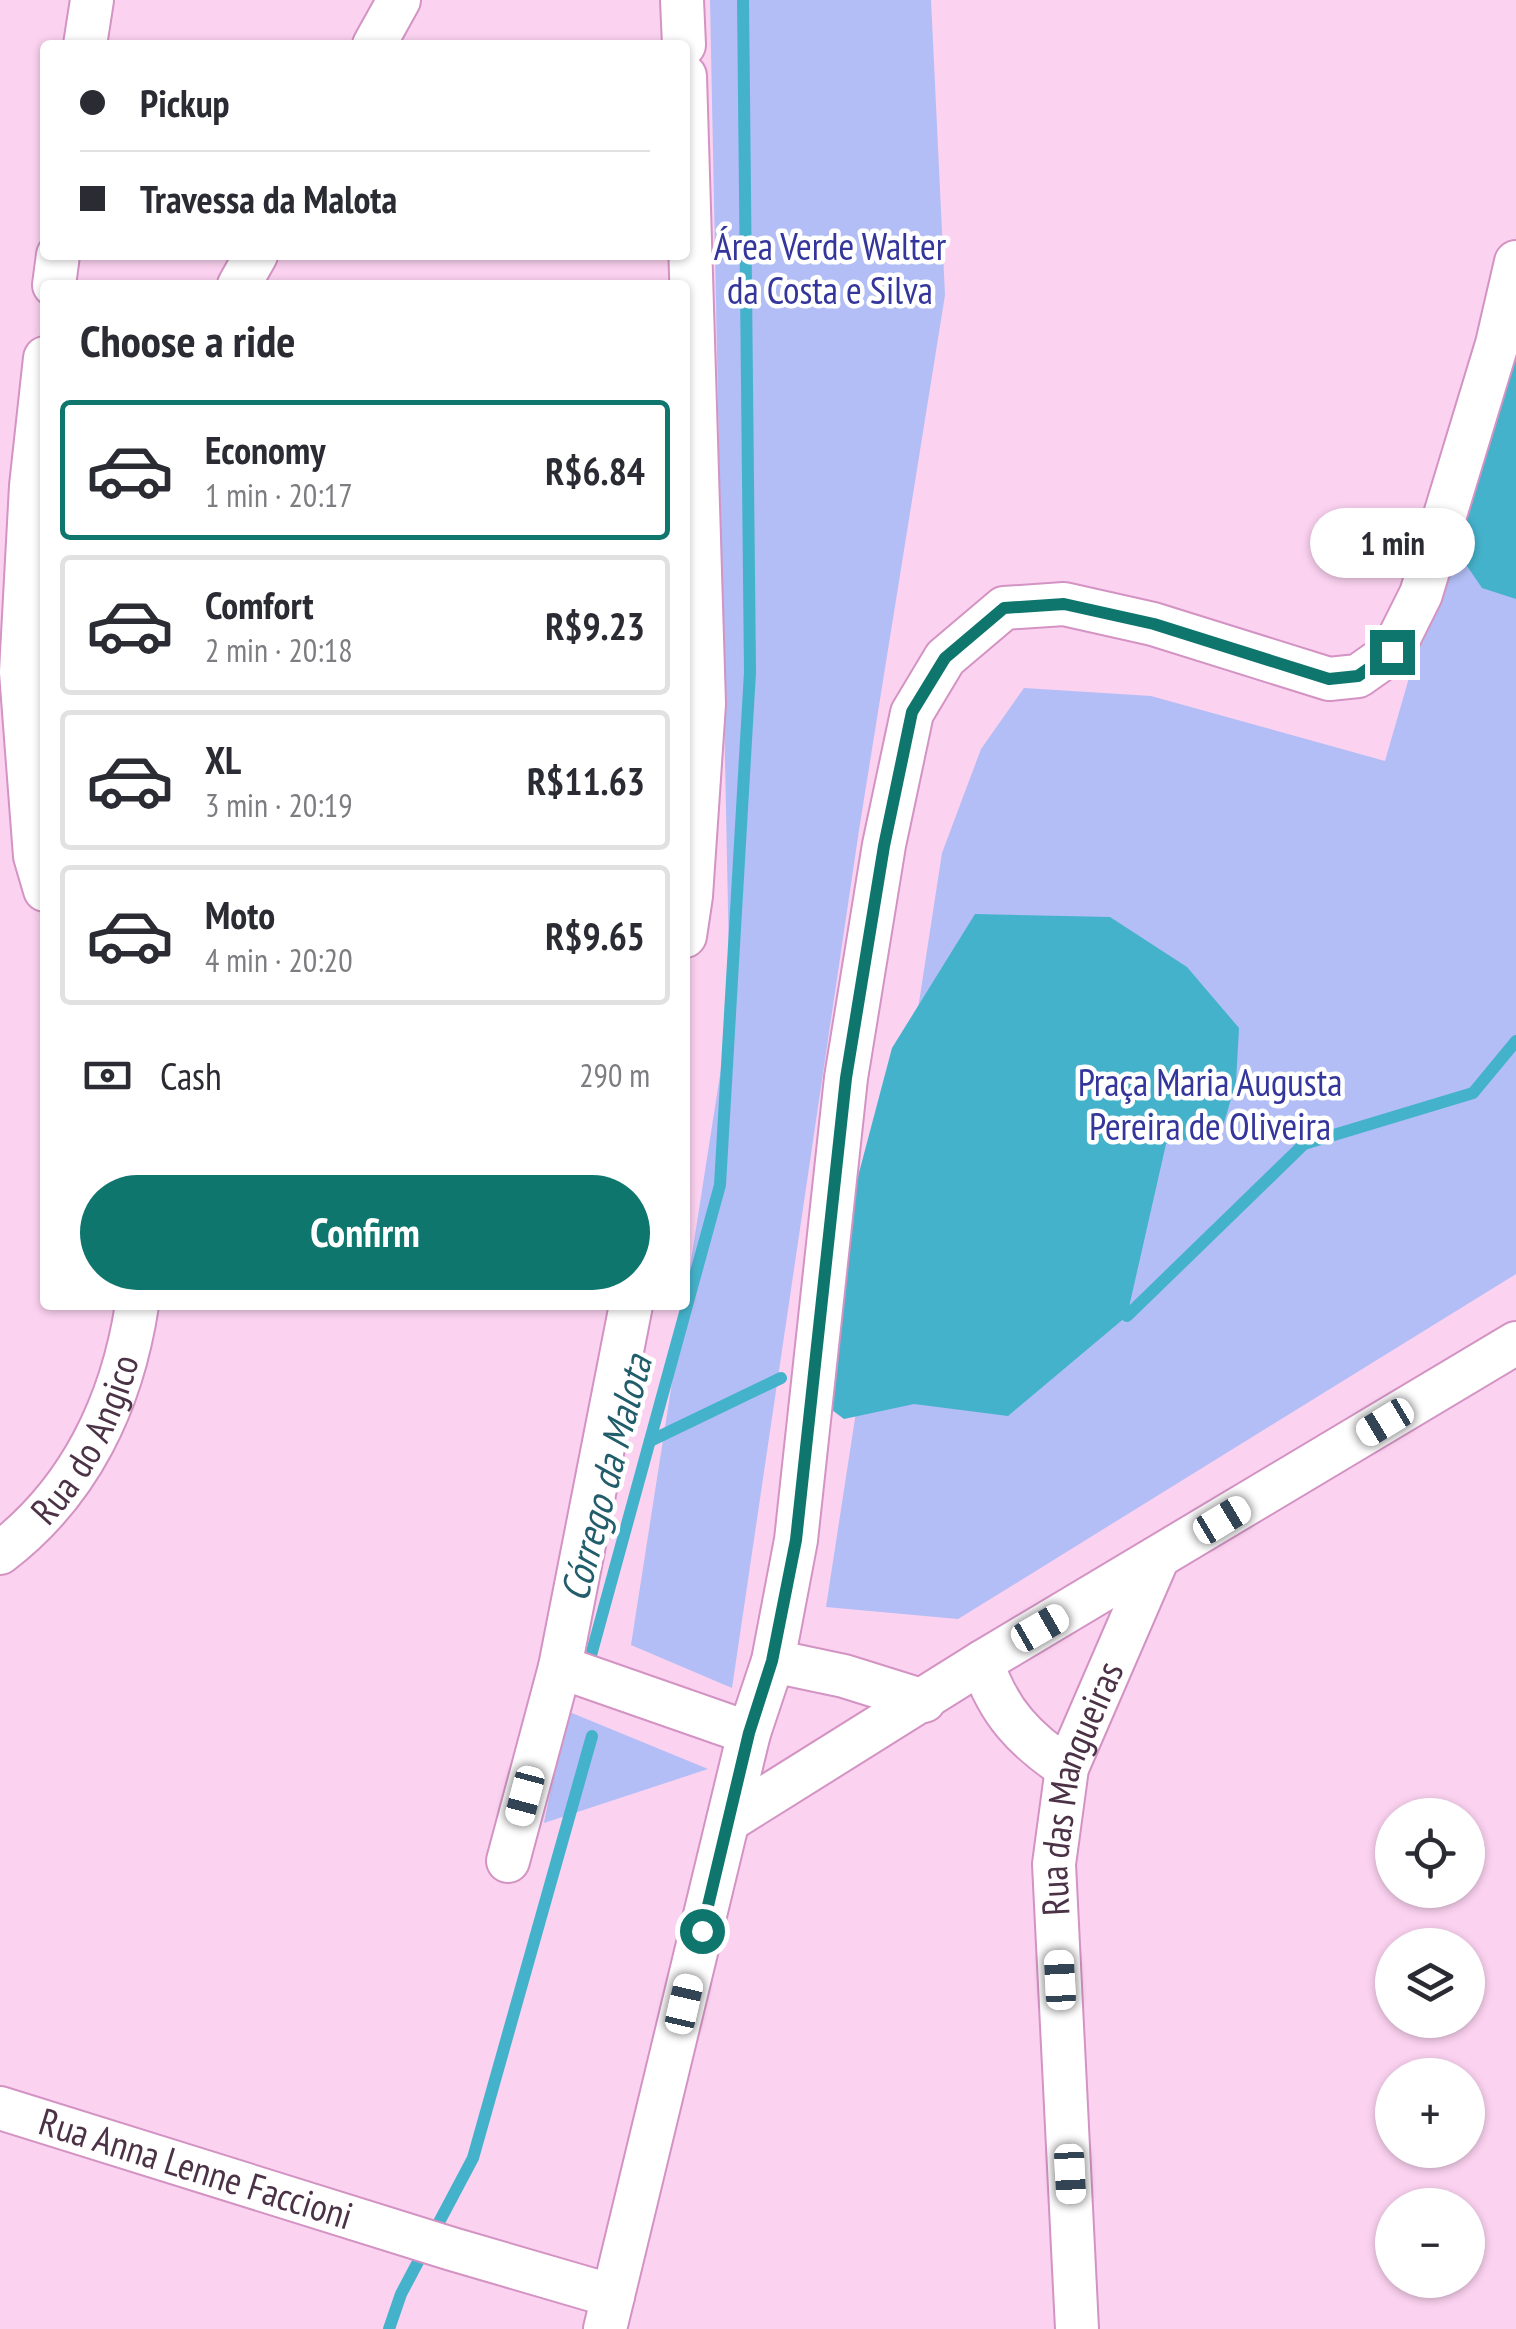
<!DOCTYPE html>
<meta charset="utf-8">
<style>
body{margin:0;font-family:"PT Sans Narrow",sans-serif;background:#f2f2f3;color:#2b2b33;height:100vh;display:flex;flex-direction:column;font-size:38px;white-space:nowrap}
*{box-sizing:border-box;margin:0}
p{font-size:32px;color:#7c7c81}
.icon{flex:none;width:55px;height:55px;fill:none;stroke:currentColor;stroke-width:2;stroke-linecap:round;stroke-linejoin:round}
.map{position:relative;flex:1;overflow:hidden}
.sheet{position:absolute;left:40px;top:280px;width:650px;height:1030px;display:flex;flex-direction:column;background:#fff;border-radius:10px;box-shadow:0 2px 8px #0004}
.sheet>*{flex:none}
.guide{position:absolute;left:40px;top:40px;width:650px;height:220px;border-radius:10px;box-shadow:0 2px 8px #0004;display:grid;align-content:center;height:220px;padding:0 40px;background:#fff}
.buttons{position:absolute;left:1375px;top:1798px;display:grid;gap:20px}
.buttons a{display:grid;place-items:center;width:110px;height:110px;border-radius:50%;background:#fff;box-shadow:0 2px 8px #0004;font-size:50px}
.end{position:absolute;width:45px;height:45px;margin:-22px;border:12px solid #0f766e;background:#fff;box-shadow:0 0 0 5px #fff}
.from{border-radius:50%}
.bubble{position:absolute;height:70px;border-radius:35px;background:#fff;box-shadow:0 2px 8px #0004;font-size:32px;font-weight:600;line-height:70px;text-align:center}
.car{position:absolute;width:30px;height:60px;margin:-30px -15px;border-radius:12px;box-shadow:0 0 8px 2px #0007;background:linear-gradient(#fff 24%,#345 0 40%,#fff 0 76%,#345 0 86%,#fff 0)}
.guide b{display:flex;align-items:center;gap:35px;height:95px;font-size:38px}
.guide b+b{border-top:2px solid #e1e1e2}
.guide i{width:25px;height:25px;background:#2b2b33}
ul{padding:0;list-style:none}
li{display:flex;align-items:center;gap:30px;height:140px;margin:0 20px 15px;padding:0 20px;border:5px solid #e1e1e2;border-radius:10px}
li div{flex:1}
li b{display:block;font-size:38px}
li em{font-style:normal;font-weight:600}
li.current{border-color:#0f766e}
li>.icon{width:90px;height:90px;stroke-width:1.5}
h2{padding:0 40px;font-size:45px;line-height:120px}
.pay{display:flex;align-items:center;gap:25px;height:110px;padding:0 40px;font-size:38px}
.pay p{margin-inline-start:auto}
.cta{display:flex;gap:20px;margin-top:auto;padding:20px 40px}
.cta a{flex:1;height:115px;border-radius:60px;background:#0f766e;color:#fff;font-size:40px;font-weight:600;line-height:115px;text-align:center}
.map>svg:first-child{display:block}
</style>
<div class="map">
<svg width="1516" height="2329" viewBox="0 0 1516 2329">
<rect width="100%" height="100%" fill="#fbd2f0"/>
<g fill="#b2bef5">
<path d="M710,0H931L945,295L859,830L732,1688L631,1645L730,1011Z"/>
<path d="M1516,307V1274L958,1619L826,1607L942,853L981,749L1024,688L1151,696L1385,761Z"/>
<path d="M567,1711L708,1769L544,1823Z"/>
</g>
<g fill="#45b2cb">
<path d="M1516,357V599L1482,588L1454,547L1493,410Z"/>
<path d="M975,914L1110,917L1187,967L1239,1028L1236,1082L1221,1133L1166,1144L1127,1316L1008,1416L914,1404L844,1419L828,1407L826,1357L856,1184L892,1048Z"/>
</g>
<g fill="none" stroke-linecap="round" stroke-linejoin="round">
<g stroke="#45b2cb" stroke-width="12">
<path d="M1127,1316L1304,1144L1473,1093L1516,1041"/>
<path d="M650,1441L781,1378"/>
<path d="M590,1659L720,1185L750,672L743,0"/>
<path d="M389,2329L401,2294L473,2158L592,1736"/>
</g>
<g stroke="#d393c3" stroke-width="46">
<g id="minor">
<path d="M682,0L684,45"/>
<path d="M85,45L92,0"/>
<path d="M374,45L399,0"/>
<path d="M685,76L704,704L691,896L685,936"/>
<path d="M54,285L58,255"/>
<path d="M239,285L256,255"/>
<path d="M45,358L31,486L21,672L35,856L45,890"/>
<path id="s1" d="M0,1553C80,1492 122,1403 137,1305"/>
<path d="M773,1661L844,1676L924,1701"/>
<path d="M982,1662C998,1712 1025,1740 1067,1768"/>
<path d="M560,1667L749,1733"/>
<path d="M728,1821L982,1662L1516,1343"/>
<path d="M508,1861L560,1667L631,1305"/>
<path id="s2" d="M0,2108L452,2249L613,2296"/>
<path d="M605,2329L749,1733L773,1661L796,1540L846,1078L884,845L912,713L945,658L1004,608L1064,604L1153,624L1329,679L1358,676L1392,652L1421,594L1497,344L1516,262"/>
<path id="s3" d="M1077,2329L1054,1864L1067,1768L1157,1560"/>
</g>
</g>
<use href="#minor" stroke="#fff" stroke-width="42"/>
</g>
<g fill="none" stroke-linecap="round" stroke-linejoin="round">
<path stroke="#0f766e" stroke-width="12" d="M702,1931L749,1733L772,1661L796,1540L846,1078L884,846L912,712L945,658L1004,608L1064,604L1154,624L1329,679L1358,676L1392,652"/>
</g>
<g text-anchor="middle" stroke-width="9" stroke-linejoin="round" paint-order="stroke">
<g font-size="38" fill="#34369b" stroke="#fff">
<text x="830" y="260">Área Verde Walter<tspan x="830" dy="44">da Costa e Silva</tspan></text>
<text x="1210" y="1096">Praça Maria Augusta<tspan x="1210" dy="44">Pereira de Oliveira</tspan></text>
</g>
<g font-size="38" fill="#4c3246" stroke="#fff">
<text dy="13" stroke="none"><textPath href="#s1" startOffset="145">Rua do Angico</textPath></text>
<text dy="13" stroke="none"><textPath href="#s3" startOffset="545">Rua das Mangueiras</textPath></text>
<text dy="13" stroke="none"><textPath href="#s2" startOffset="205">Rua Anna Lenne Faccioni</textPath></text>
</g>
<g font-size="40" font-style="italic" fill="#215d6a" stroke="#fff">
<text transform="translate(606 1478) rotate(-75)" y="14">Córrego da Malota</text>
</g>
</g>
</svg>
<div class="buttons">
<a><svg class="icon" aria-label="locate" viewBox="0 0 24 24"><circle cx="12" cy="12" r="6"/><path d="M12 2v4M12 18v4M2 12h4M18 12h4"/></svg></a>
<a><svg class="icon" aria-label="layers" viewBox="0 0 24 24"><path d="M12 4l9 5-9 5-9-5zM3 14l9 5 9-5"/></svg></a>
<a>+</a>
<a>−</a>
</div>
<i class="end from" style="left:702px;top:1931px"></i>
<i class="end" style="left:1392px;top:652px"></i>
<div class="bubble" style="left:1310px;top:508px;width:165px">1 min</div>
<i class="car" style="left:1385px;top:1422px;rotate:239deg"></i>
<i class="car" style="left:1222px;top:1520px;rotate:59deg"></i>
<i class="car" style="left:1040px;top:1628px;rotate:60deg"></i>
<i class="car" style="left:525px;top:1796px;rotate:195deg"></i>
<i class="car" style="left:1060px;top:1980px;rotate:357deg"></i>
<i class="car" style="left:684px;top:2004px;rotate:13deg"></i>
<i class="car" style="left:1070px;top:2174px;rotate:177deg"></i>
<div class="guide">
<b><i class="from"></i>Pickup</b>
<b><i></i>Travessa da Malota</b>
</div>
<section class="sheet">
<h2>Choose a ride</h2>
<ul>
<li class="current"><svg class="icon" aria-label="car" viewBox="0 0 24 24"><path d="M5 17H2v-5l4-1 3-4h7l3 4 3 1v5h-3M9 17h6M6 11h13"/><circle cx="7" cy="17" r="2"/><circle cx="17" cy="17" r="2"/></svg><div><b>Economy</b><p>1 min · 20:17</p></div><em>R$6.84</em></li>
<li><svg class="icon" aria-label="car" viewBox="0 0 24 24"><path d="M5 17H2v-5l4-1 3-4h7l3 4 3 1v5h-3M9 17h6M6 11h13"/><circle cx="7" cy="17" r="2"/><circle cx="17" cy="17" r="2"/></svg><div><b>Comfort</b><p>2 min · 20:18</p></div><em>R$9.23</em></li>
<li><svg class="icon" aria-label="car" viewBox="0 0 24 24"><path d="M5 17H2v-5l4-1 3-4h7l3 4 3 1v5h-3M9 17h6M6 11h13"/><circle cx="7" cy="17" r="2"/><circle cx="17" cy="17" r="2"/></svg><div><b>XL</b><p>3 min · 20:19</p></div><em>R$11.63</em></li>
<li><svg class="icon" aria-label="car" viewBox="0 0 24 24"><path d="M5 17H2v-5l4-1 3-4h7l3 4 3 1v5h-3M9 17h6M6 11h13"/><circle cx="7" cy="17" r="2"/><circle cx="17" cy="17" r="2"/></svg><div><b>Moto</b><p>4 min · 20:20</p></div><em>R$9.65</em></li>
</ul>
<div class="pay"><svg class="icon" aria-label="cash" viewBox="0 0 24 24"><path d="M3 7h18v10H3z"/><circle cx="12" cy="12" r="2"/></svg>Cash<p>290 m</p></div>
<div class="cta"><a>Confirm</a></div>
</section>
</div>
